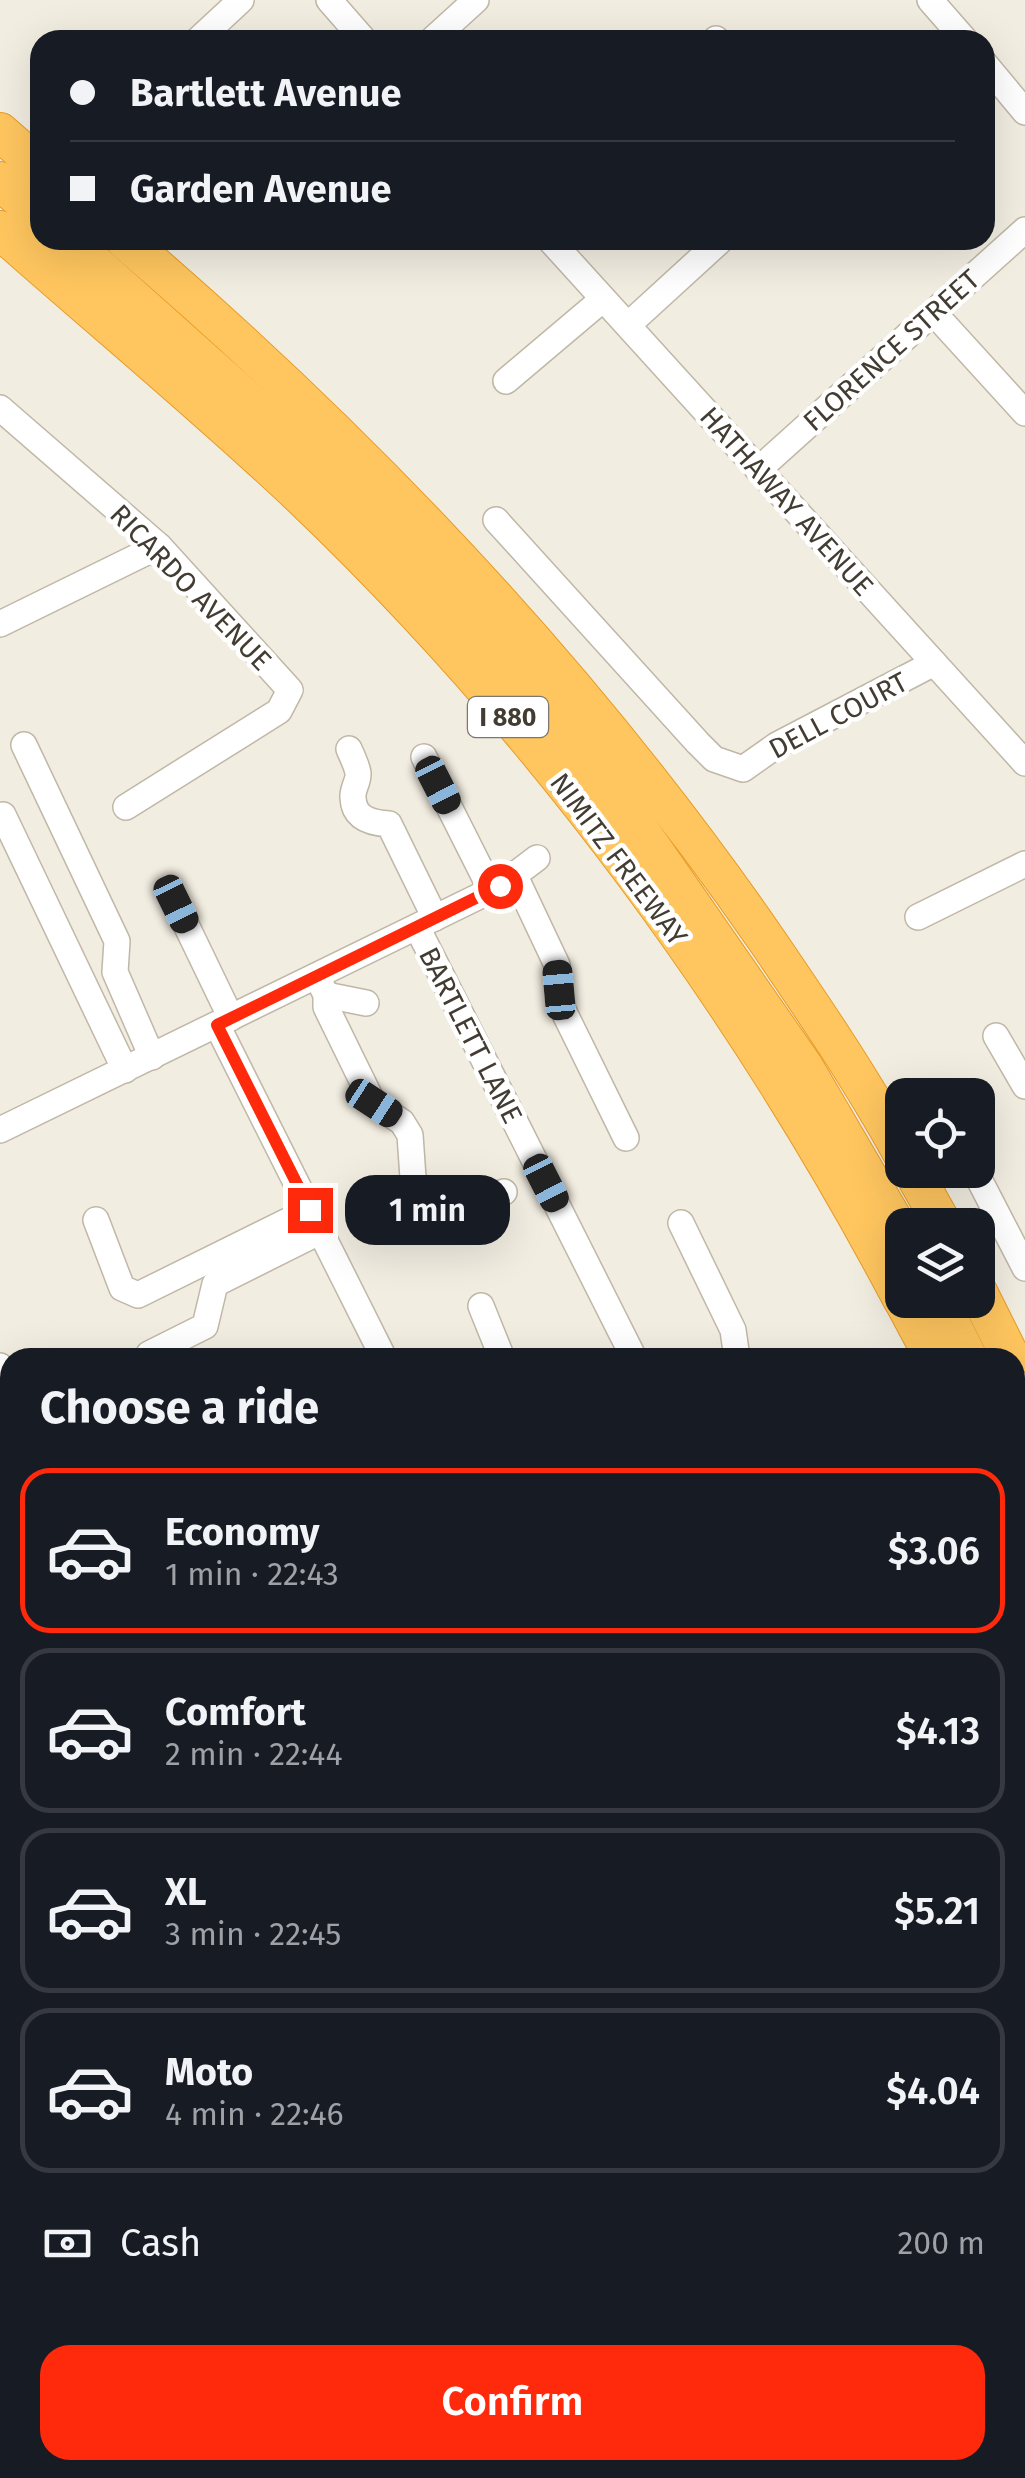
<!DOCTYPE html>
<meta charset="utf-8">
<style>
body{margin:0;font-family:"Fira Sans",sans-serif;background:#20242c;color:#f1f3f6;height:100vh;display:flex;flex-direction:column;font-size:38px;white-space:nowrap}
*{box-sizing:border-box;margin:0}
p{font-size:32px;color:#9ea1a6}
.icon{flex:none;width:55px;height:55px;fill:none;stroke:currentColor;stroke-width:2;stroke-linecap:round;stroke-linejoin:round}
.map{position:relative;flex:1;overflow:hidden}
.drawer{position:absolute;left:0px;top:1348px;width:1025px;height:1132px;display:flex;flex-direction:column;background:#171b24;border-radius:30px 30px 0 0;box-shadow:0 10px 40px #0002}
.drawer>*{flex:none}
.hud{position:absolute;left:30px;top:30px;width:965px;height:220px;border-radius:30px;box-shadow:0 10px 40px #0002;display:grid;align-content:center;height:220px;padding:0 40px;background:#171b24}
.tools{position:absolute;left:885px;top:1078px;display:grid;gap:20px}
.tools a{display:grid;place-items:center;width:110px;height:110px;border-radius:20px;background:#171b24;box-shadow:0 10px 40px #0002;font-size:50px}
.end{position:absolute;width:45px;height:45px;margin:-22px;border:12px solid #ff2a0b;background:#fff;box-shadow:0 0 0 5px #fff}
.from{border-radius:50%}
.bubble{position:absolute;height:70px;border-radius:30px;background:#171b24;box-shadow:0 10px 40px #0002;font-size:32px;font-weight:600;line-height:70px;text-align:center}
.car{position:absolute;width:30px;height:60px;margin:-30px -15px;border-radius:12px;box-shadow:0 0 8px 2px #0007;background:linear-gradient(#222 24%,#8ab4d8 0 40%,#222 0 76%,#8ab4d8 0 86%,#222 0)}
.hud b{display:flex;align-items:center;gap:35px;height:95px;font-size:38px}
.hud b+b{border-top:2px solid #363941}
.hud i{width:25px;height:25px;background:#f1f3f6}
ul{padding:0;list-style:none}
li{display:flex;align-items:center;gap:30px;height:165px;margin:0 20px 15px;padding:0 20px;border:5px solid #363941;border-radius:30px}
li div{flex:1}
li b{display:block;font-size:38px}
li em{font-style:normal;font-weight:600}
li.current{border-color:#ff2a0b}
li>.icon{width:90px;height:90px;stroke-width:1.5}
h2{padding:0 40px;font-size:45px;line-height:120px}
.pay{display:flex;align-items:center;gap:25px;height:110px;padding:0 40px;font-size:38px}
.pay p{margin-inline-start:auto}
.button{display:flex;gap:20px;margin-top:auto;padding:20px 40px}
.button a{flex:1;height:115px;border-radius:30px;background:#ff2a0b;color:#fff;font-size:40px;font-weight:600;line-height:115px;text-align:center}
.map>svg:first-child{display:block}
</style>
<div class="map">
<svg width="1025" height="2478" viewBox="0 0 1025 2478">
<rect width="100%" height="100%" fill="#f2ede1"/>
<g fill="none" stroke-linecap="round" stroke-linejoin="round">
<g stroke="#c0b7a7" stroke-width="28">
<g id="minor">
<path d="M329,0L364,40"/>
<path d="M930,0L965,40"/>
<path d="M716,39L717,40"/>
<path d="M198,40L241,0"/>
<path d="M432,40L476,0"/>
<path d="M985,64L1025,112"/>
<path d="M550,240L1025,763"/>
<path d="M933,312L1025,413"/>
<path d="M628,325L721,240"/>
<path d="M506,381L603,299"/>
<path d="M0,408L159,546L290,690L279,711L126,807"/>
<path d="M758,470L1025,230"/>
<path d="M496,520L698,743L714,759L743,769L777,745L934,663"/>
<path d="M0,624L159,546"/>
<path d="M24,745L117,941L115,972L152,1057"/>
<path d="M349,749C352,756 357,766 358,773C359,781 352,789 353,798C354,819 372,823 389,824L435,918"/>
<path d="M424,757L491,890"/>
<path d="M3,815L125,1070"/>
<path d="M514,874L557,965L562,1008L626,1138"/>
<path d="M176,904L231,1018"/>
<path d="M918,917L1025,864"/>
<path d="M417,927L634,1358"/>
<path d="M317,976L326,995V1007L373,1103L402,1122L410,1135L413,1178L428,1204L446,1212H457L504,1192"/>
<path d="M326,995L366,1003"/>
<path d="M217,1025L384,1358"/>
<path d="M996,1036L1025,1086"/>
<path d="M0,1130L500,886L537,858"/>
<path d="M979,1179L1025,1268"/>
<path d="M96,1220L122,1288L138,1295L310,1210"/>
<path d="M681,1223L733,1330L737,1358"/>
<path d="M481,1306L502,1358"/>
<path d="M149,1354L205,1326L215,1284L321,1231"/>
<path d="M0,1366L10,1387"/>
<path d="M0,1552L10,1547"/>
<path d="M0,1693L10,1714"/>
<path d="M0,1754L10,1749"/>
<path d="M0,1876L10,1871"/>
<path d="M0,2093L10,2089"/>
<path d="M1015,2115L1025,2110"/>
<path d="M0,2160L10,2155"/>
<path d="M0,2210L10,2230"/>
<path d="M1015,2264L1025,2284"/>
<path d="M126,2470L130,2478"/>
<path d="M430,2470L434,2478"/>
<path d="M932,2470L935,2478"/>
<path d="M725,2474L727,2478"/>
<path d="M702,2478L706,2476"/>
</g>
</g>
<g stroke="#e79b26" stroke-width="40">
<g id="highway">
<path d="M0,132L40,167"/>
<path d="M0,181L40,216"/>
<path d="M0,230C100,319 204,404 301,496C543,727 746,1003 902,1299"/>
<path d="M68,240L313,459L488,643L625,809L804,1067L902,1235"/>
<path d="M125,240C368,448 586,678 768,942C815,1011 862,1080 902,1153"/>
<path d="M912,1170L943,1225"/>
<path d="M978,1292L1011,1358"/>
<path d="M903,1300L934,1358"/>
<path d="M939,1300L968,1358"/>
<path d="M1015,1453L1025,1473"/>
<path d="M1015,1523L1025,1543"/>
</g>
</g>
<use href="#minor" stroke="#fff" stroke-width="25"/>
<use href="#highway" stroke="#ffc65f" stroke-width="38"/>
</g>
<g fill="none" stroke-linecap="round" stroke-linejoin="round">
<path stroke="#ff2a0b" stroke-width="12" d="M310,1210L217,1025L500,886"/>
</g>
<g text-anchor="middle" stroke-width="9" stroke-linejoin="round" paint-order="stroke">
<rect fill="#fff" stroke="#7b7670" stroke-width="2.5" x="468" y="697" width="80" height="40" rx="8"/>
<g font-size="25" font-weight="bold" fill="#433c32">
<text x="508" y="726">I 880</text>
</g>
<g font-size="28" fill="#433c32" stroke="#fff">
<text transform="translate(891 350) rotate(-42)" y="10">FLORENCE STREET</text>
<text transform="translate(787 501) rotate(48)" y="10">HATHAWAY AVENUE</text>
<text transform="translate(191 587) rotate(46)" y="10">RICARDO AVENUE</text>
<text transform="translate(838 715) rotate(-28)" y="10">DELL COURT</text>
<text transform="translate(619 859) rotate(53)" y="10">NIMITZ FREEWAY</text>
<text transform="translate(471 1035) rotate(63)" y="10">BARTLETT LANE</text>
</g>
</g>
</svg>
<div class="tools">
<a><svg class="icon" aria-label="locate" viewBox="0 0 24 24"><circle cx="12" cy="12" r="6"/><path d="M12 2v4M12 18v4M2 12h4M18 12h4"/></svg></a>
<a><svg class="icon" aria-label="layers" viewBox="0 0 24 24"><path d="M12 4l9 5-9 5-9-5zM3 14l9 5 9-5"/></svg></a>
</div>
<i class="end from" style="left:500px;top:886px"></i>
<i class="end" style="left:310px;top:1210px"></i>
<div class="bubble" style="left:345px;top:1175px;width:165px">1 min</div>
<i class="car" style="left:438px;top:785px;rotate:153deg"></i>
<i class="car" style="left:176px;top:904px;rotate:154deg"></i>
<i class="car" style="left:559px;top:990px;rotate:355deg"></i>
<i class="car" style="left:374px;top:1103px;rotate:123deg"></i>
<i class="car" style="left:546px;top:1183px;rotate:153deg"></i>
<div class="hud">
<b><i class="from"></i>Bartlett Avenue</b>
<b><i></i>Garden Avenue</b>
</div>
<section class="drawer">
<h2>Choose a ride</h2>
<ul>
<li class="current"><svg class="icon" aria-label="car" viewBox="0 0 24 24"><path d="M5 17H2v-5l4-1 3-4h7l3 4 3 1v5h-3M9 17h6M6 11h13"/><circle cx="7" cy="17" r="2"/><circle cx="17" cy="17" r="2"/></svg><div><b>Economy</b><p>1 min · 22:43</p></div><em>$3.06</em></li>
<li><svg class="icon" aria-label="car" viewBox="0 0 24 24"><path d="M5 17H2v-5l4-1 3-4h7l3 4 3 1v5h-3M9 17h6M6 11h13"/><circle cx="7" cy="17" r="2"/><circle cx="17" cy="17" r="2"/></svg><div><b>Comfort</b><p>2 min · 22:44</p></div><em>$4.13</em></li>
<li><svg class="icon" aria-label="car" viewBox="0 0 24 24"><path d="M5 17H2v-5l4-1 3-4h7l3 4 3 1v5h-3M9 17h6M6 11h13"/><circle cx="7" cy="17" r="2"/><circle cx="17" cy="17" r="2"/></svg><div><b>XL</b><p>3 min · 22:45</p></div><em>$5.21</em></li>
<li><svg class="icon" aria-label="car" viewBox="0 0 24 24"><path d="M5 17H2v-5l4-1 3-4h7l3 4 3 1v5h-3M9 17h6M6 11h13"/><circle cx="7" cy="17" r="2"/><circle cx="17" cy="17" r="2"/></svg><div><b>Moto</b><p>4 min · 22:46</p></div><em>$4.04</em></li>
</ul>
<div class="pay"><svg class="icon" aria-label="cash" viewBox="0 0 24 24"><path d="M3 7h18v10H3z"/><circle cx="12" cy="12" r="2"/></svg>Cash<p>200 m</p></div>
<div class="button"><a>Confirm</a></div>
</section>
</div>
